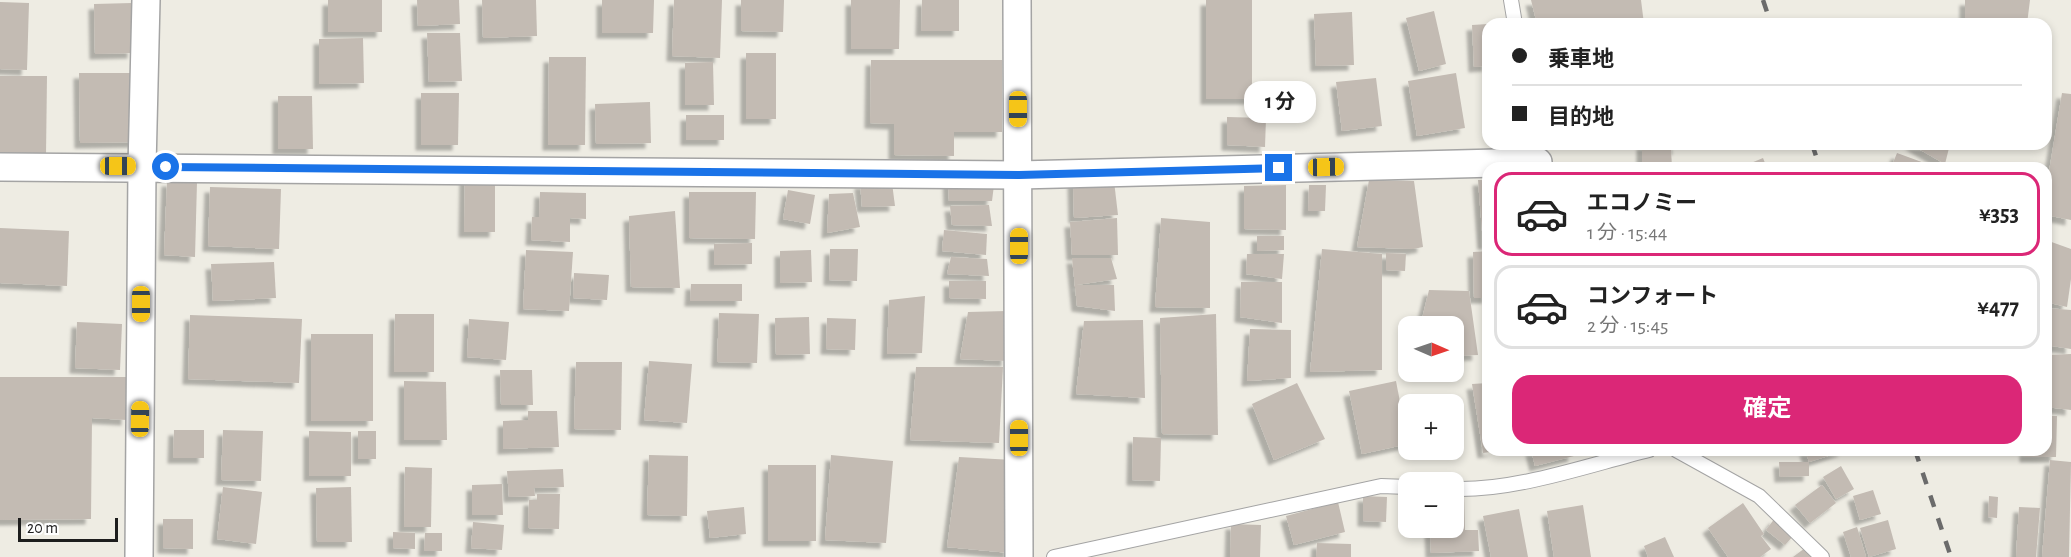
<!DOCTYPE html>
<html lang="ja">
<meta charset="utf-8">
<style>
body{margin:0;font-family:"Alegreya Sans","Noto Sans JP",sans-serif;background:#f2f2f2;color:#222;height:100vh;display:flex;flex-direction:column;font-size:22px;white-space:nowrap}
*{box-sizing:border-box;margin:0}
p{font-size:20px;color:#767676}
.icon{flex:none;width:33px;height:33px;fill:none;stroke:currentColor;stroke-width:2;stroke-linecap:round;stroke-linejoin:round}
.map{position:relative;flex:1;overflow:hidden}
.details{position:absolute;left:1482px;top:162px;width:570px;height:294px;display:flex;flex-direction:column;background:#fff;border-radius:18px;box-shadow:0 3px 9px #0003}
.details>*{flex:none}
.hud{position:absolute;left:1482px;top:18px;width:570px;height:132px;border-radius:18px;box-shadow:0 3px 9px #0003;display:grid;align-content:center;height:132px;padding:0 30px;background:#fff}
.needle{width:39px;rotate:92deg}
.controls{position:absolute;left:1398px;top:316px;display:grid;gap:12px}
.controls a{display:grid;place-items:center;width:66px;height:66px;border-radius:12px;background:#fff;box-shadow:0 3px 9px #0003;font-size:30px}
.scale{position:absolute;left:18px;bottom:15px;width:100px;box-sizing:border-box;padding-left:6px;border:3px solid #1d1d1d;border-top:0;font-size:16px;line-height:21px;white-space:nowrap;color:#1d1d1d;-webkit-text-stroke:4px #fff;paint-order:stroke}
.end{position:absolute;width:27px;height:27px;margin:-14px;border:8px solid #1a73e8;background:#fff;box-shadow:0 0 0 3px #fff}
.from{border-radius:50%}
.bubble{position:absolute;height:42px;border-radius:18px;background:#fff;box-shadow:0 3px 9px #0003;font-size:20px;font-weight:700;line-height:42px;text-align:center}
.car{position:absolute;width:18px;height:36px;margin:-18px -9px;border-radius:8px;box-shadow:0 0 4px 2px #0007;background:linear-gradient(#f5c518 24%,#345 0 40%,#f5c518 0 76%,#345 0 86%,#f5c518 0)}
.hud b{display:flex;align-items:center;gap:21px;height:57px;font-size:22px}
.hud b+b{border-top:2px solid #e0e0e0}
.hud i{width:15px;height:15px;background:#222}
ul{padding:10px 0 0;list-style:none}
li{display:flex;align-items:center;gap:18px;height:84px;margin:0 12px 9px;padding:0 18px;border:3px solid #e0e0e0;border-radius:18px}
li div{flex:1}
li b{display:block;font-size:22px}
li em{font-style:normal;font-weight:700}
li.current{border-color:#db2777}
li>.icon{width:54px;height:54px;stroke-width:1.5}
.action{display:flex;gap:12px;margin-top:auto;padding:12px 30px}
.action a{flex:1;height:69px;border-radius:18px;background:#db2777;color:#fff;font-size:24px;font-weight:700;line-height:69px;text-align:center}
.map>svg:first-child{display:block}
</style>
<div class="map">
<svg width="2071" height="557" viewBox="0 0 2071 557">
<defs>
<filter id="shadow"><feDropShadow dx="-5.5" dy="5.5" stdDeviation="1.5" flood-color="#0004"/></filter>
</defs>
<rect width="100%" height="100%" fill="#eeece3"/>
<g fill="#c3bbb3" filter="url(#shadow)">
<rect x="328" y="0" width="54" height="32"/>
<path d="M417,0H459L460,24L418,26Z"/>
<path d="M482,0H536L537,36L483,38Z"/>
<path d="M602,0H654L653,33H602Z"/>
<path d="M674,0H722L720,58L672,56Z"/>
<path d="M741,0H784L783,32L741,31Z"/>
<path d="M851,0H900L899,49H851Z"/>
<path d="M922,0H959V31H921Z"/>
<rect x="1206" y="0" width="46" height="99"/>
<path d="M1531,0H1641L1644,24H1537Z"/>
<path d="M1965,0H2030L2027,24H1965Z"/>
<path d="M0,2L29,3L27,70L0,69Z"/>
<path d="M132,3L133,53L95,54L94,4Z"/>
<path d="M1434,11L1446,64L1419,71L1406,18Z"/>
<path d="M1352,12L1354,65L1316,66L1314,14Z"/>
<path d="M1488,24V66L1474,67L1472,25Z"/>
<path d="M427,33H460L462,81L429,82Z"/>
<path d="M363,38L364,83L319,84V39Z"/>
<rect x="746" y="53" width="30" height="66"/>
<path d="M549,57H586L585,145H548Z"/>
<path d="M871,60H1002V132H954V156L894,155V124L870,123Z"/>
<path d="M713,62L714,105H685V63Z"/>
<path d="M79,73H138L139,142L80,143Z"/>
<path d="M1456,73L1465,128L1417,136L1408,81Z"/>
<path d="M0,76H47L46,156H0Z"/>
<path d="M1376,78L1382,126L1342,131L1336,82Z"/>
<path d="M421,93H459L458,145H421Z"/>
<path d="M2062,93L2071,94V220L2046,215V190Z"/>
<path d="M278,96H312L313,149H278Z"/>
<path d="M650,102L651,143L596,144L595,104Z"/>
<rect x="686" y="115" width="38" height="25"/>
<path d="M1227,117L1266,118L1265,147L1227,145Z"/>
<path d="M1642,144H1677L1678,149L1671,150L1672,167H1642Z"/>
<path d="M1910,144H1950L1945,164Z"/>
<path d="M1897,153L1930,165L1929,168H1891Z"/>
<path d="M1763,158L1767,168H1739Z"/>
<path d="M948,174L995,177L992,201H949Z"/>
<path d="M465,177L495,178V232H464Z"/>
<path d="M1369,180L1414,181L1423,247L1413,249L1357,247Z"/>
<path d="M1478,180H1488V244H1483Z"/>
<path d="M167,181L197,182L195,257L164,255Z"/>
<path d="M1073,181H1114L1118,215L1074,218Z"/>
<path d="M860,183H892L895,206L862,207Z"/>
<path d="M1286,185V230L1244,229V186Z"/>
<path d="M1309,185H1326L1325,211H1308Z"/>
<path d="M210,187L281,189L279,249L208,246Z"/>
<path d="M788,190L815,195L810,224L783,219Z"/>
<path d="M540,192L586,193V219L570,218V242L531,240L532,217H539Z"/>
<path d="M689,192H756L755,239L689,238Z"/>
<path d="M853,193L860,227L827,233L829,194Z"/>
<path d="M989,205L992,226L952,225L950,206Z"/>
<path d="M675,211L680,288L631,287L629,216Z"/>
<path d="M1117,218L1118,255H1072L1070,222Z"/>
<path d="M1161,218L1210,222V308L1155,307Z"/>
<path d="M0,228L69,231L67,286L0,283Z"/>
<path d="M944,230L987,234L986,255L942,251Z"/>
<path d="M1257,236H1284V250L1257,251Z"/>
<path d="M2046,240L2071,249V279L2067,307L2046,302Z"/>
<path d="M752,243V264L714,265V244Z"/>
<path d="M830,249H858L857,281L829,280Z"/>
<path d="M1322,249L1382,254V370L1310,372Z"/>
<path d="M526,250L573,252L569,311L523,309Z"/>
<path d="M811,250L812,282L780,283V251Z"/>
<path d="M1488,251V298H1474L1473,252Z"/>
<path d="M1386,253L1406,254L1405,271L1386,270Z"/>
<path d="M1247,254H1284L1282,279L1246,274Z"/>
<path d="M951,257L987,259L989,276L947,274Z"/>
<path d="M1072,258H1111L1117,279L1076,285H1114L1115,311L1077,306Z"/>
<path d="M274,262L276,298L213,301L211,264Z"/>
<path d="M574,273L609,275L607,300L573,298Z"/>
<path d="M949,281H986V299L949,298Z"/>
<path d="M1241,282H1282V323L1240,317Z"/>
<path d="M691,284H742V301H690Z"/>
<path d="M1429,290L1469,291L1478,355L1454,356V327H1420Z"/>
<path d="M925,296L922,353L887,354L889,300Z"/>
<path d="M2046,308L2071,310V349L2046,345Z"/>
<path d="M1007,311V361L960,359L968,312Z"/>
<path d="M719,313L759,314L757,363L717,362Z"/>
<path d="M395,314H434V372H394Z"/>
<path d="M1216,314L1218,435L1162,434L1160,318Z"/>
<path d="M190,315L302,319L299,383L188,379Z"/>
<path d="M809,317L810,354L776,355L775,318Z"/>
<path d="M827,318L856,319L855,350L826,349Z"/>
<path d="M469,319L509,322L506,360L467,357Z"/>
<path d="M1143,320L1145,398L1076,394L1084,321Z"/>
<path d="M77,322L122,324L120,370L75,368Z"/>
<path d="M1250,329L1291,330V378L1247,381Z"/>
<rect x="311" y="334" width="62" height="87"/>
<path d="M2071,354V410L2046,407V355Z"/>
<path d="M649,361L692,364L687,423L644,420Z"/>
<path d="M576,362H622L621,430L574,429Z"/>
<path d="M916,367H1003L999,443L910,440Z"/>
<path d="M500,370H532L533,405H501Z"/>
<path d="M0,377H127V420L92,418L91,519L0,520Z"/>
<path d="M404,381L446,382L447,440H404Z"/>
<path d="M1396,381L1408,444L1362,454L1349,391Z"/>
<path d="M1297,383L1325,439L1274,460L1252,404Z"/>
<path d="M1488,383V450L1496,451L1483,453L1472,384Z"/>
<path d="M528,411H557L559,447L503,449V421L528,420Z"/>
<path d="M2046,416H2057L2056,457H2025V450H2046Z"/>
<path d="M174,430H204V458H173Z"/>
<path d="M223,430L263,431L261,481L221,480Z"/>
<path d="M309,431L351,432V476H309Z"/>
<rect x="358" y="431" width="18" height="28"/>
<path d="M1133,437L1161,438L1160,481L1132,480Z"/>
<path d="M1531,450H1572L1574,456L1535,466Z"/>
<path d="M1805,450H1844V451L1809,462Z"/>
<path d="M649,455L688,456L687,516L647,515Z"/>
<path d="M831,455L893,461L886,543L825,540Z"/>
<path d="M959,457L1013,460L1010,553L947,547Z"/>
<path d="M2050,460L2071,462L2069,557H2042Z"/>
<path d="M1779,462H1809V476L1780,477Z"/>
<rect x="768" y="465" width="48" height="76"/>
<path d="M1841,466L1854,489L1836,499L1823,477Z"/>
<path d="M405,467L432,468L431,527H404Z"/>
<path d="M563,469L564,487L534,488L535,496L509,497L507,471Z"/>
<path d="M502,484L503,515H472V485Z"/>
<path d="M1822,485L1836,503L1810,523L1795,505Z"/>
<path d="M223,487L262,492L256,544L217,539Z"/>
<path d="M351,487L352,542H317L316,488Z"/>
<path d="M1873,490L1881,514L1860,520L1853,496Z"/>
<path d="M537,494H560L559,529L528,528L529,500H537Z"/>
<path d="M1464,494L1465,530H1478L1479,551L1431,553L1430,528H1454V495Z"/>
<path d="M1363,496L1387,497L1386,522L1363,521Z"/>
<path d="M1989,496L1998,497L1997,518L1988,517Z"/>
<path d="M1338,502L1345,532L1294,545L1286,516Z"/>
<path d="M1743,503L1764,534L1761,536L1771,549L1760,557H1728L1708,528Z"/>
<path d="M1583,505L1591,557H1554L1547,511Z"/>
<path d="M744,507L746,534L710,538L707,511Z"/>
<path d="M2019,507L2040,508L2036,557H2016Z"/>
<path d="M1519,509L1528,557H1491L1483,516Z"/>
<path d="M1775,518L1795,534L1785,545L1766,530Z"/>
<path d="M163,519H193V549L163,548Z"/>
<path d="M1888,520L1896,549L1869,557L1860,528Z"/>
<path d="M473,522L504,525L502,550L471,548Z"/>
<path d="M1231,524L1261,525L1260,557H1230Z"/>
<path d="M1857,527L1866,557H1851L1843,532Z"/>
<path d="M393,532L415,533V549L393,548Z"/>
<path d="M425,533H442V551H424Z"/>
<path d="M1665,537L1674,557H1648L1644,546Z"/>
<path d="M1317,543L1351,544V557H1316Z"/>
<path d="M1805,548L1812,557H1793Z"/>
</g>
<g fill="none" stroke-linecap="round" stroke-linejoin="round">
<g stroke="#a4a4a4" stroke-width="16">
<g id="lane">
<path d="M1511,0L1515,24"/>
<path d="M1535,144L1539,166"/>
<path d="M1676,450L1759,496L1822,557"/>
<path d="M1454,489C1516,491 1588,465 1649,450"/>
<path d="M1054,557L1381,486L1408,487"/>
</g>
</g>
<g stroke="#a4a4a4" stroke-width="30">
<g id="street">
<path d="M1017,0L1019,557"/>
<path d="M0,167L1019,175L1538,162"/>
<path d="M139,557L142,167L146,0"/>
</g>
</g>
<use href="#lane" stroke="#fff" stroke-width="14"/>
<use href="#street" stroke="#fff" stroke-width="27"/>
<g stroke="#6b6b6b" stroke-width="4.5" stroke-dasharray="12 12" stroke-linecap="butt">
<path d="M1763,0L1771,24"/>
<path d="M1812,144L1820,168"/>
<path d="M1915,450L1951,557"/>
</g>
</g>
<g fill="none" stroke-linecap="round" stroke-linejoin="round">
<path stroke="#1a73e8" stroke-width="8" d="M166,167L1019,175L1279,168"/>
</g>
</svg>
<div class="controls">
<a><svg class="needle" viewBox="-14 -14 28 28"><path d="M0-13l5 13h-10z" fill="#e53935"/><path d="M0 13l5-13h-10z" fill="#767676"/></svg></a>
<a>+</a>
<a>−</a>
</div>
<div class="scale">20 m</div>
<i class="end from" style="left:166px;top:167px"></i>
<i class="end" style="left:1279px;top:168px"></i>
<div class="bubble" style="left:1244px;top:81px;width:72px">1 分</div>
<i class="car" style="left:1018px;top:109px;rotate:180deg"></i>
<i class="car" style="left:118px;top:166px;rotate:90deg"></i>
<i class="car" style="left:1326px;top:167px;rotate:89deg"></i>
<i class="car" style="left:1019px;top:246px;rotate:0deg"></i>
<i class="car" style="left:141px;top:304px;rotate:180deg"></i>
<i class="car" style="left:140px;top:419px;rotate:1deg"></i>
<i class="car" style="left:1019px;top:438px;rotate:0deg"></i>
<div class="hud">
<b><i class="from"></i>乗車地</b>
<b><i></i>目的地</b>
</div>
<section class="details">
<ul>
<li class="current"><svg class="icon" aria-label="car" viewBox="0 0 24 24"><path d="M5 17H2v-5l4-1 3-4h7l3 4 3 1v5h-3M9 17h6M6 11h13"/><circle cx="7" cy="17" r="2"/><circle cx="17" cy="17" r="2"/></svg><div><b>エコノミー</b><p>1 分 · 15:44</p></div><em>¥353</em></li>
<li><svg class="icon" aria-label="car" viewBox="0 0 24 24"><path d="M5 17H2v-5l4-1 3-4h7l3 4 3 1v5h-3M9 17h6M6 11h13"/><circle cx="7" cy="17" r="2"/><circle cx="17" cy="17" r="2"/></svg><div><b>コンフォート</b><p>2 分 · 15:45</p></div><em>¥477</em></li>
</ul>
<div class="action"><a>確定</a></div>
</section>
</div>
